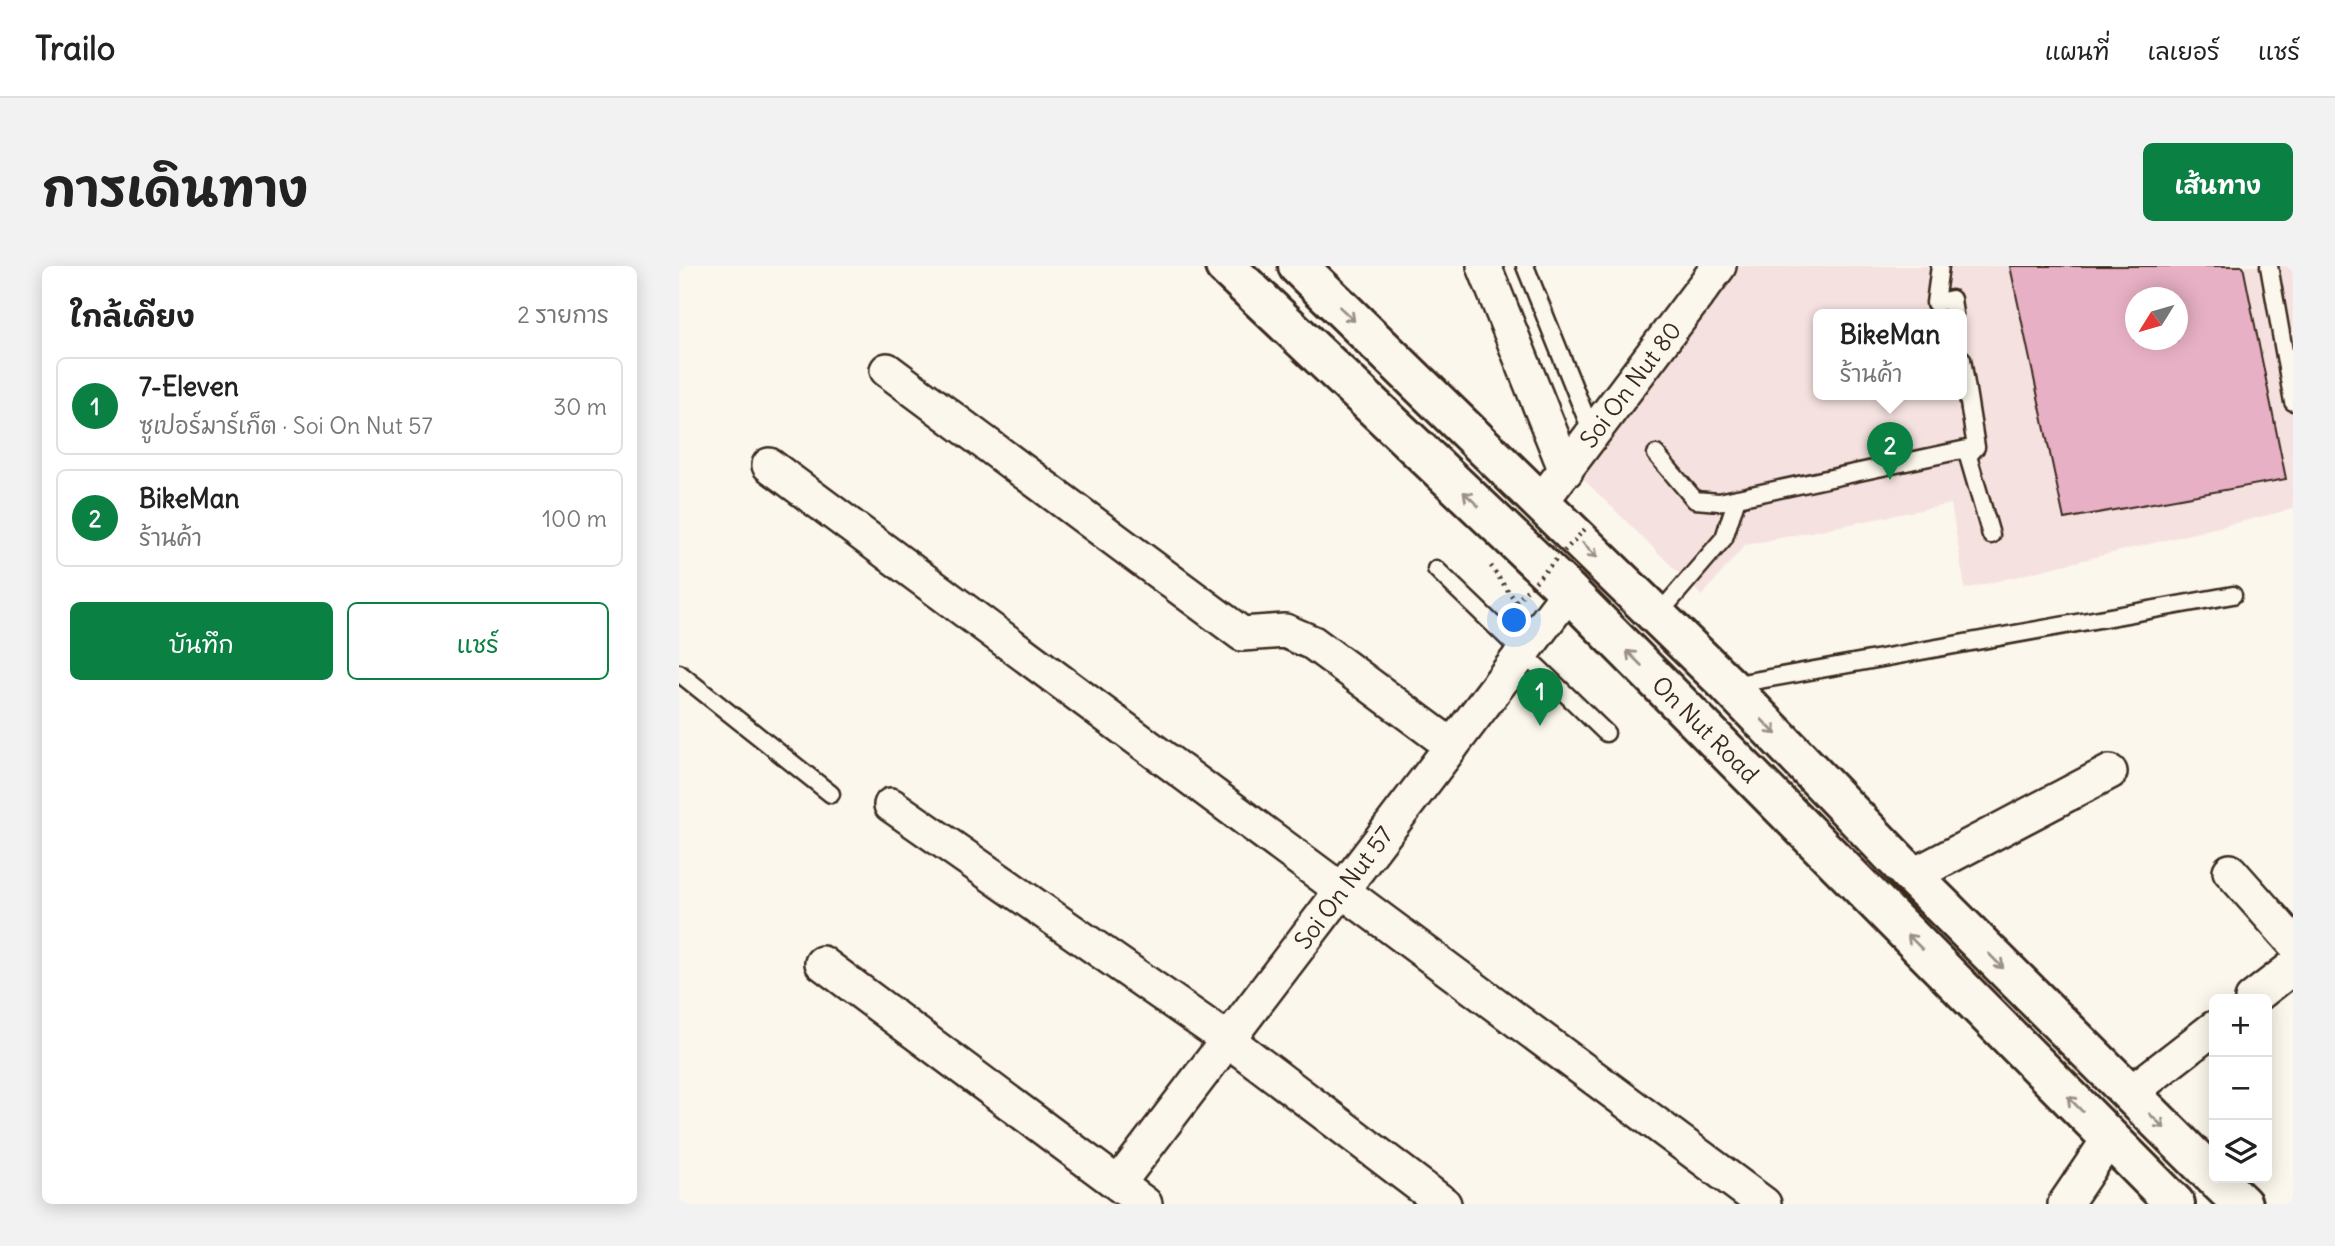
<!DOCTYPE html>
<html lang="th">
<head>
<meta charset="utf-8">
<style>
  body { margin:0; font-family:Delius,"Playpen Sans Thai",sans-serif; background:#f2f2f2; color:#222 }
  .controls { position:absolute; right:21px; bottom:21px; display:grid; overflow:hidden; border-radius:10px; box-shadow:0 4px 18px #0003 }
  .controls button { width:63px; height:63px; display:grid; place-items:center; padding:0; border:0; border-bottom:2px solid #e0e0e0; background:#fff; color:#222; font:35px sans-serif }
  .compass { position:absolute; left:1446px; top:21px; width:63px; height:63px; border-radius:50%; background:#fff; box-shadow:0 4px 18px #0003; rotate:233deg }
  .you { position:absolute; left:836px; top:355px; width:24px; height:24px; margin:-18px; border:5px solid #fff; border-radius:50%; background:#1a73e8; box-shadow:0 0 0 10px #1a73e833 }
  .badge { display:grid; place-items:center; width:46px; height:46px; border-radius:50%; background:#0b8043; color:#fff; font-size:23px; font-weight:700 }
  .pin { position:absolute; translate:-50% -58px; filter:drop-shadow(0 2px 4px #0008) }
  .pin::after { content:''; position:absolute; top:37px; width:24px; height:21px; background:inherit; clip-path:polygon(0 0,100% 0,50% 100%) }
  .popup { position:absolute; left:1134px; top:43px; width:154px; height:91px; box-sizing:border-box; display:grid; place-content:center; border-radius:10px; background:#fff; filter:drop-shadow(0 2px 5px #0005); font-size:23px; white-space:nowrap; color:#767676 }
  .popup b { font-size:26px; color:#222 }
  .popup::after { content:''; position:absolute; left:50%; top:100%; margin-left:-14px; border:14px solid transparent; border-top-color:#fff }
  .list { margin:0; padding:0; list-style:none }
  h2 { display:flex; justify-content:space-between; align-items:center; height:91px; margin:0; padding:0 28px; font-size:30px }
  h2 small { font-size:23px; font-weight:400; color:#767676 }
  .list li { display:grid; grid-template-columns:46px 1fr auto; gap:21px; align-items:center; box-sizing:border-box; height:98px; margin:0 14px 14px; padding:0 14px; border:2px solid #e0e0e0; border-radius:10px }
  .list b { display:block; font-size:26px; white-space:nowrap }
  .list p { margin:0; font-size:23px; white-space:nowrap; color:#767676 }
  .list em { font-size:23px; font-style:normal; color:#767676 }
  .actions { display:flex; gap:14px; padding:21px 28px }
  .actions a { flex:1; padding:16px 0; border:2px solid #0b8043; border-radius:10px; text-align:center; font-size:24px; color:#0b8043 }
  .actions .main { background:#0b8043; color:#fff }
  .icon { flex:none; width:38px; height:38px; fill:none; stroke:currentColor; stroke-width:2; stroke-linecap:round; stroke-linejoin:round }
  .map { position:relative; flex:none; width:1614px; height:938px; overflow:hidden; border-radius:10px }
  header { display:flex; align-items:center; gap:42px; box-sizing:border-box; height:98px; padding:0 35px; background:#fff; border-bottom:2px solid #e0e0e0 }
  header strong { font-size:33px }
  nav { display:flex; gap:38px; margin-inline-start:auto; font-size:24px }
  .intro { display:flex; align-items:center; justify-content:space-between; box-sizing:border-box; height:168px; padding:0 42px }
  h1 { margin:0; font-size:49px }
  .button { padding:18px 32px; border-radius:10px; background:#0b8043; color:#fff; font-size:24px; font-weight:700 }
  main { display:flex; gap:42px; padding:0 42px }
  aside { flex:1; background:#fff; border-radius:10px; box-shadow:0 4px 18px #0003 }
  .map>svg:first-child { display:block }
</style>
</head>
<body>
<header>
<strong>Trailo</strong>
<nav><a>แผนที่</a><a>เลเยอร์</a><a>แชร์</a></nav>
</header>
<div class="intro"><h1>การเดินทาง</h1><a class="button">เส้นทาง</a></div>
<main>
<aside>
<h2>ใกล้เคียง<small>2 รายการ</small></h2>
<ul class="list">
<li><span class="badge">1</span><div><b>7-Eleven</b><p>ซูเปอร์มาร์เก็ต · Soi On Nut 57</p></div><em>30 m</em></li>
<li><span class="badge">2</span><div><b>BikeMan</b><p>ร้านค้า</p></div><em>100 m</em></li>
</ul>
<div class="actions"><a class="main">บันทึก</a><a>แชร์</a></div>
</aside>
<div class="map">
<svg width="1614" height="938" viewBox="0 0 1614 938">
  <rect width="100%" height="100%" fill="#fbf7ec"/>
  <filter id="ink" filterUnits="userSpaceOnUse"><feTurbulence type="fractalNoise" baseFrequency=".0143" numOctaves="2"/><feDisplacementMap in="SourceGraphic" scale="14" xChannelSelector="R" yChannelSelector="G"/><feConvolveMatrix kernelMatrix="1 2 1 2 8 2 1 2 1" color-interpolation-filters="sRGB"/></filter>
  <g filter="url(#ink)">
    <path fill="#f5e2e0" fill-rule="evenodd" d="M1057,0H1614V243L1286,323L1272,238L1066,279L1023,330L897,206L1039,30ZM1456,32H1498V74H1456ZM1139,48H1283V128H1139Z"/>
    <path fill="#e8b0c5" stroke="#3b2a1e" stroke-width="2" fill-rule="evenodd" d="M1331,0H1564L1607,213L1385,253ZM1456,32H1498V74H1456Z"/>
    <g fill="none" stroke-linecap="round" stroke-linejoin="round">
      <g stroke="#3b2a1e" stroke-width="21">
        <path id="lane" d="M846,0L914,169
          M1261,0L1256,37L1273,33L1275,48
          M1590,0L1614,136
          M1283,93L1297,181L1289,190L1312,269
          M977,188L1016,234L1040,236L1297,181
          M757,303L927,467
          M978,350L1045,272L1058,232
          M0,407L152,528
          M1052,419L1554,329"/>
      </g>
      <g stroke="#3b2a1e" stroke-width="38">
        <path id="street" d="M805,0L887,205
          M208,104L563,368L606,365L634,377L773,480
          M90,199L1085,938
          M862,236L1040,0
          M212,539L549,774L765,938
          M1551,605L1614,676
          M1233,610L1431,506
          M143,697L466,938
          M1573,733L1614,701
          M1450,828L1535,762
          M439,918L890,326
          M1386,938L1430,873"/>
      </g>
      <g stroke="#3b2a1e" stroke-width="44">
        <path id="primary" d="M546,0L890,326L1496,938
          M619,0L1049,419L1233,610L1535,911
          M1536,912L1563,938"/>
      </g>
      <path stroke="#3b2a1e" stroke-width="4.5" stroke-dasharray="2 5" stroke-linecap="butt" d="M812,300L837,336"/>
      <use href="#lane" stroke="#fbf7ec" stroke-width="16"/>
      <use href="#street" stroke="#fbf7ec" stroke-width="33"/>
      <use href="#primary" stroke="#fbf7ec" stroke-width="38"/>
      <path stroke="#3b2a1e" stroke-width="4.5" stroke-dasharray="2 5" stroke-linecap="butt" d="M837,336L908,261"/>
    </g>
    <defs><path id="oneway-shaft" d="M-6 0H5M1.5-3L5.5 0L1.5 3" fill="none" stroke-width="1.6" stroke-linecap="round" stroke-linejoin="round" transform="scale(1.75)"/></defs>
    <g stroke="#9b9085">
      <use href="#oneway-shaft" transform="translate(668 48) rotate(44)"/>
      <use href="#oneway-shaft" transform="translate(792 233) rotate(-137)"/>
      <use href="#oneway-shaft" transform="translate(911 284) rotate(45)"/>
      <use href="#oneway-shaft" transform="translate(955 392) rotate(-135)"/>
      <use href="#oneway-shaft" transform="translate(1090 461) rotate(46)"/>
      <use href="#oneway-shaft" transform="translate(1236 676) rotate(-135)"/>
      <use href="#oneway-shaft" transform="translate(1317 695) rotate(45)"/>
      <use href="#oneway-shaft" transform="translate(1396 838) rotate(-135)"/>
      <use href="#oneway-shaft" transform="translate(1478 855) rotate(44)"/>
    </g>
  </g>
  <g text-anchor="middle" stroke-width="5" stroke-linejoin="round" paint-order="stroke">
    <g font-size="24" fill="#3b2a1e" stroke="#fbf7ec">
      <text transform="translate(952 119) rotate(-53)" y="8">Soi On Nut 80</text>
      <text transform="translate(1026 464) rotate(45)" y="8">On Nut Road</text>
      <text transform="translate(665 622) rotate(-53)" y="8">Soi On Nut 57</text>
    </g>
  </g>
</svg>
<div class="controls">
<button>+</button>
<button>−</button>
<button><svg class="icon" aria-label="layers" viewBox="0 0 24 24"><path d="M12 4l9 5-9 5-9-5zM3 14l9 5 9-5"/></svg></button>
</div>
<svg class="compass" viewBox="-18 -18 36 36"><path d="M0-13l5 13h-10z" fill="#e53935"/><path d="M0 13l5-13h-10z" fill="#767676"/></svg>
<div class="you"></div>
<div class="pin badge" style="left:861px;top:460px">1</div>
<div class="pin badge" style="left:1211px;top:214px">2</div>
<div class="popup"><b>BikeMan</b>ร้านค้า</div>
</div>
</main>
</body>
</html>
